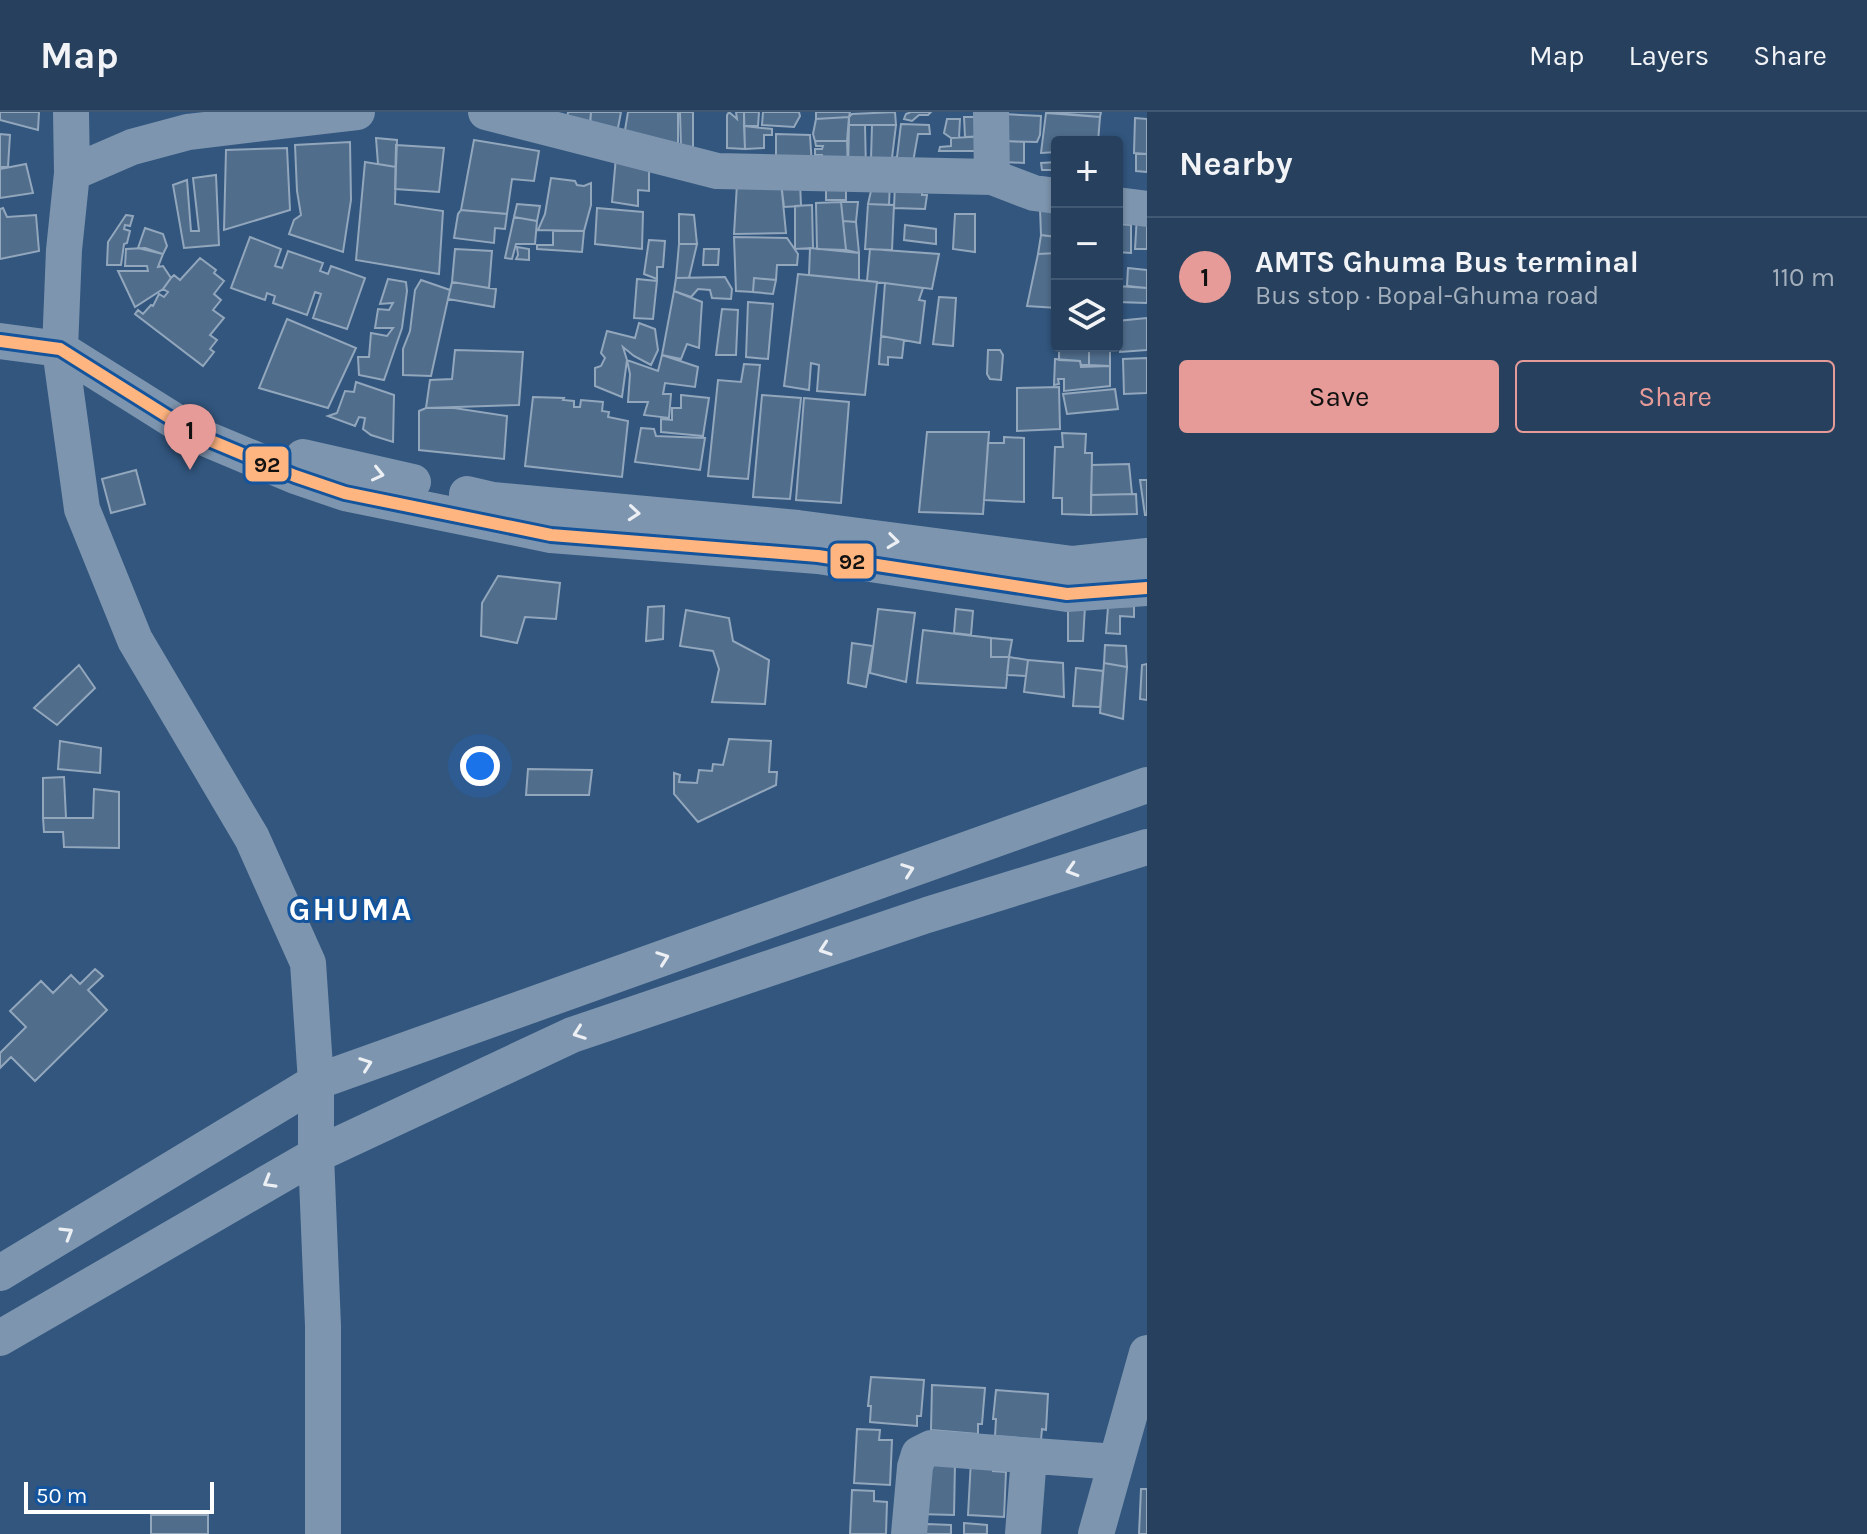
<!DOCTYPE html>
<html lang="en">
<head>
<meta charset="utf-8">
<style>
  body { margin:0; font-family:Karla,sans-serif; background:#2e4764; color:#f1f3f6 }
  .controls { position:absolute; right:24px; top:24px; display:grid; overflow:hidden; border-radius:8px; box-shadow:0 2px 6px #0004 }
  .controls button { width:72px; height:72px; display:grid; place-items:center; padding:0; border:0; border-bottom:2px solid #425973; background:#26405e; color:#f1f3f6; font:40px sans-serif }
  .scale { position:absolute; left:24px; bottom:20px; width:190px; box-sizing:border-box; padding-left:8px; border:4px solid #fff; border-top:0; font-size:22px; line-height:28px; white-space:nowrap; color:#fff; -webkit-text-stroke:6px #13549d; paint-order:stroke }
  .you { position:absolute; left:480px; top:654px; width:28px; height:28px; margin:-20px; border:6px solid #fff; border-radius:50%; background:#1a73e8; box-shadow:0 0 0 12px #1a73e833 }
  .badge { display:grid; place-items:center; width:52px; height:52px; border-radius:50%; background:#e69b98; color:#111; font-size:26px; font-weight:700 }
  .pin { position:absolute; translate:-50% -66px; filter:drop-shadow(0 2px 4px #0008) }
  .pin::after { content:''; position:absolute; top:42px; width:28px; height:24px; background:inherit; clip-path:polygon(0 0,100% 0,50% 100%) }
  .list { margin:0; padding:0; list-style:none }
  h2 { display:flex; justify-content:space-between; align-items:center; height:104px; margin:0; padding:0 32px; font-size:34px }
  h2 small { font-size:26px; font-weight:400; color:#a4afbc }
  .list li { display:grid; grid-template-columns:52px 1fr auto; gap:24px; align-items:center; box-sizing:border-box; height:120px; padding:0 32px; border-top:2px solid #425973 }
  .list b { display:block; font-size:30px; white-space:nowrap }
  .list p { margin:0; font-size:26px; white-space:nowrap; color:#a4afbc }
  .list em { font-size:26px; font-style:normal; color:#a4afbc }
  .actions { display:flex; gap:16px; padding:24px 32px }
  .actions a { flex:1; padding:18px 0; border:2px solid #e69b98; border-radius:8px; text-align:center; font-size:28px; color:#e69b98 }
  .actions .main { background:#e69b98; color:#111 }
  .icon { flex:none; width:44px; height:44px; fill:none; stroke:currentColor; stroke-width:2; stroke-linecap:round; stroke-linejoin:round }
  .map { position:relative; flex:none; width:1147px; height:1422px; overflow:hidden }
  header { display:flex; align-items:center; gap:48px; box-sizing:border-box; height:112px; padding:0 40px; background:#26405e; border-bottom:2px solid #425973 }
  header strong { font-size:38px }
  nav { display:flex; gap:44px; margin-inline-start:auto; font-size:28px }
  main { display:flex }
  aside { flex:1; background:#26405e }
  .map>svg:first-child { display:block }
</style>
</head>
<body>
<header>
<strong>Map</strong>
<nav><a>Map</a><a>Layers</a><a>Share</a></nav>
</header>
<main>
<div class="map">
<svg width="1147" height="1422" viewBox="0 0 1147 1422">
  <rect width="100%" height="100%" fill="#32567e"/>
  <path fill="#506d8c" stroke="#92a6bc" stroke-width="2" d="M0,0H39L38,18L0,8Z
    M568,0H591L590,10L567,8Z
    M591,0H621L617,21L590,17Z
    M628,0H678V36L623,30Z
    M680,0H693V35L681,34Z
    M729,0L737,7L736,0H744L745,37L727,36V3Z
    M744,0H759L758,14H744Z
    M763,0H799L800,4L794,15L762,13Z
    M816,0H850L849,5L816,7Z
    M895,0L896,13H849V5L852,2Z
    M911,0H931L928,3H919L912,9L904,7L906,2Z
    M1046,0H1101L1100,5Z
    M1046,1L1100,5L1098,30H1057V45V40L1041,41Z
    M1003,2L1041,4L1040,23L1037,30L1003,29Z
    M849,5L847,29H815L813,22L816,7Z
    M964,5H988L989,24L965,25Z
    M1135,6L1147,7V42L1134,41Z
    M947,7H960L959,26H951L944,21Z
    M901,12L929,13L930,22H918L913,50L871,47L872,13H896L892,46L897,45Z
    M849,13H865L866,58H848Z
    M744,14L772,17V23H764V36L745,37Z
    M0,22L10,23L8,55H0Z
    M776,22L810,23L812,54L776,53Z
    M989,24V39H939L940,35L951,34V26Z
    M376,26L397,28L396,55L378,52Z
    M474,28L539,39L534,69L512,67L507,102L461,98Z
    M815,29H847L848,58H822V43H815V37H822L823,34H816Z
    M1005,29L1024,30V51L1004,50Z
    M350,30L351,88L343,140L289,122L294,108L301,103L297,79L295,33Z
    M396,33L444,36L439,80L395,77Z
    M287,36L290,98L224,118L226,38Z
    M1136,42H1147V60L1136,59Z
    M616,45L649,51V79L638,78V94L612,90Z
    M365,50L396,55L395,92L443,99L439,162L356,148Z
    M1057,50V58H1042L1041,51Z
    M26,52L33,81L0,86V57Z
    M216,63L219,133L184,136L173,73L187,68L191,119H199L193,66Z
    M551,66L575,69L577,73L584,74L591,71V93L584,119L538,118L545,102Z
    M781,70L786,121L734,122L737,72Z
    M781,70H800L801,94L784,95Z
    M873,70H890L889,93L868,92Z
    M826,71L846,73V88H826Z
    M895,72L922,73V83H927L925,97L894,96Z
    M841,90L846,138L817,137L816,91Z
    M841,90H858L856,110L843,109Z
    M517,92L540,94L537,109L514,105Z
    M868,92L894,93L892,138L865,137Z
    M812,93L813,136L795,137V94Z
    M3,96L7,105L36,103L39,139L0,147V97Z
    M597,96L643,100L642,137L595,132Z
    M1040,96L1057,97V125L1041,123Z
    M461,98L507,102L505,117L495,116L494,131L454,126L458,102Z
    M679,102L694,103L697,132H679Z
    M955,102H975V140L953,137Z
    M126,103L133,104L130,114L125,113L124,117L130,119L127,131L124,132L121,153H107L108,130Z
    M1137,103L1147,104V137H1135Z
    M514,105L537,109L535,132H516L512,147L505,146Z
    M843,109L856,110L859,141L846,138Z
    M1117,112L1131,113V141L1117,140Z
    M905,113L936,117V132L904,128Z
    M145,116L163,122L167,134L163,142L138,136Z
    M553,119H584L582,140L537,137V133H553Z
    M1041,123L1057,125V141L1038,142Z
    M250,125L281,137L275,154L282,156L288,139L323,151L320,159L328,162L331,154L365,166L347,217L313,206L321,182L315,180L307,203L273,191L275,184L267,181L265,188L231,176Z
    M734,125L787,126L798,142L797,153H777L776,168L754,166L753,180L736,179Z
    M649,128L665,129L663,155H657V167L644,162Z
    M679,132H697L689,166H676Z
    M517,135L529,137V148L516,147L518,143Z
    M145,136L163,142L158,155L163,154L171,166L163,177L135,195L118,159H148L147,154H125L126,137Z
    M810,136L859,141V168L809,163Z
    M455,137L492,139L489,176L452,170Z
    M704,137H719L718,153H703Z
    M870,137L939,142L932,177L867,169Z
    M1057,141V196L1027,194L1038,142Z
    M200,146L216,158L214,161L224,169L214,182L221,188L213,198L224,206L210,223L217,228L210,237L214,240L203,254L135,202L138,198L143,202L151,193L153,194L159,182L164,185L168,180L163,177L171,166L174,163L180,168Z
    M1128,156L1147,158V176L1127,174Z
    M798,162L877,170L865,283L817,279L819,253L811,251L809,278L784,274Z
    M725,165L732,177L731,187L712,186L710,178L698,177L691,185L674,179L676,166Z
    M754,166L776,168L773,182L753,180Z
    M388,167L406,170L407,179L402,216L384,268L359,263L358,245H369L371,221L387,224L393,216H375L378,197L389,198L393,191L380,192Z
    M637,167L657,169L653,207L634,206Z
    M421,168L450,178L431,264L403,263V237L410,219L415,178Z
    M452,170L496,177L494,195L448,187Z
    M885,171L923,176L919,188L925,189L920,231L881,224Z
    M1117,174L1147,176V191L1117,190Z
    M674,179L702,190L699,236L687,232L681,247L662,243Z
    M939,185L956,186L953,234L933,232Z
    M748,190L773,192L768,247L746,245Z
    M722,197L738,198L736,243H716Z
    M1147,206V238L1120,240L1117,209Z
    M287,207L356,236L328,296L259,276Z
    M639,211L655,217L658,238L651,253L634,244L623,235L627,248L622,285L595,274V256L601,254L605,246L601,241L607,219L635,226Z
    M881,224L904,228L902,246L888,245V253L879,252Z
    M455,238L523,240L519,293L426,296L430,268L452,267Z
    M988,238H1000L1003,243L1001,268L990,267L987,262Z
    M1059,238H1089V253H1081L1080,249L1059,248Z
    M1089,238H1110V254L1089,253Z
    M662,243L698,255L695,275L665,271L663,282H671L669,306L644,303L648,290H628L630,262L627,248L658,259Z
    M1147,246V281L1124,282L1123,247Z
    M1055,247L1080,249L1081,255L1110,254V274L1064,279V267H1058L1059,272L1054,273Z
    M744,252L760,253L748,367L708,364L718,268L741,270Z
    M356,270L394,283L393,330L371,323L363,317L365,306L359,305L355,314L328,304L337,301L345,279L354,280Z
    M1059,275L1060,317L1017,319V276Z
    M1115,277L1118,297L1067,302L1063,282Z
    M681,283L709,286L703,324L661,320V307L672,308V296H681Z
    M762,283L801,286L790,387L753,385Z
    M533,285L564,286L563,288L574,289V295H580L581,288L603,290L602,299L609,300L608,305L628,309L622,365L525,354Z
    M804,286L849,290L841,391L796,388Z
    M426,296H454L507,304L504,347L419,338V299Z
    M641,316L654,317L656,324L705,326L700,358L635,350Z
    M927,320H989L983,402L919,400Z
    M1062,321L1086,322L1085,341H1092L1091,403L1062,402V386H1053L1055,335H1063Z
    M1004,325L1024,326V390L984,388L988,331H1004Z
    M1129,352L1132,382L1091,383L1092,353Z
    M136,358L145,392L111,401L102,367Z
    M1140,368H1147V403H1145Z
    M1136,382L1137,402L1091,403V383Z
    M498,464L560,471L556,507L525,505L517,531L481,524L482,491Z
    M664,494L663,527L646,529L648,495Z
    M1068,494H1085L1083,529H1068Z
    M1134,494V505L1120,504V522L1106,521L1108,495Z
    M878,497L915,501L906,570L870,561Z
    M956,497L973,499L971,523L954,521Z
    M686,498L729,506L733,529L769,548L765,592L712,590L719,557L713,539L680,534Z
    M923,518L991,526V545H1009L1006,576L917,571Z
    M991,526L1012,528L1009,545H991Z
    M852,531L873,534L866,575L848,571Z
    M1105,533L1126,534L1127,555L1104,551Z
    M1009,545L1028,548L1026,564L1007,563Z
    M1028,548L1063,551L1064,585L1024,580Z
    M1104,551L1127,555L1123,607L1100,601Z
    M1147,552V588L1140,587L1142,553Z
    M79,553L95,576L57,613L34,596Z
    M1076,556L1103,559L1100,595L1073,594Z
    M729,627L771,629L769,660H777L776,673L698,710L674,682V661L680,663L679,670L697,671L699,658L712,659L713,652L723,653Z
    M60,629L101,636L100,661L58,657Z
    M528,657L592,658L589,683H526Z
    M64,665L66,706H43V666Z
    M94,677L119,680V736L64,735L63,720H44L43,706H93Z
    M95,857L103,864L88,878L107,898L35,969L11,945L0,956V941L26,915L10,899L41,869L53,881L71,863L80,872Z
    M871,1265L924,1268L921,1304H917V1314L870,1310L871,1294H868Z
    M932,1273L985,1276L982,1312H978V1322L931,1318Z
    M996,1278L1048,1282L1046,1318L1042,1317L1041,1328L995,1324L996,1307H993Z
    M857,1317L880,1318L879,1328H892L890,1373L854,1371Z
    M971,1348L993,1349V1359L1006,1360L1004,1405L968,1403Z
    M932,1350L955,1351L954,1403L919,1402Z
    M1141,1377H1147V1422H1139Z
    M852,1378L874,1379V1389L887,1390L886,1422H850Z
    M151,1403H208V1422H151Z
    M964,1411L987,1413V1422H964Z
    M927,1412L951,1413V1422H915Z"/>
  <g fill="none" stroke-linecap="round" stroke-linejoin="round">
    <path stroke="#7d95af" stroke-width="36" d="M71,0L72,61
      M486,0L717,59L992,65L1034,81L1057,84
      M991,0L992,65
      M1117,93L1147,97
      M0,229L60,237L197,323L295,364L345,381L551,423L818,444L1067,482L1147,476
      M303,345L413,370
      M467,382L493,388L798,416L1073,452L1147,444
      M0,1161L316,970L1147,673
      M0,1226L316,1043L572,923L927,803L1147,735
      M323,1422V1214L316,1043V970L308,851L252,726L135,528L82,397L60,237L64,138L72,61L132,35L188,20L357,0
      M909,1422L915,1355L919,1342L931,1336L1116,1350
      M1023,1422L1029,1344
      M1096,1422L1147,1241"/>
    <g stroke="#13549d" stroke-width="18">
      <path id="bus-1" d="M0,229L60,237L197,323L295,364L345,381L551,423L818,444L1067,482L1147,476"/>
    </g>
    <use href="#bus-1" stroke="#ffb580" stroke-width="12"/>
  </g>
  <defs><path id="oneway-chevron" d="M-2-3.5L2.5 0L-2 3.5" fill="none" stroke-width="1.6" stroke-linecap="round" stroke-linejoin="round" transform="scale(2)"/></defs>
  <g stroke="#eceff3">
    <use href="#oneway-chevron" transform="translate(378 362) rotate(13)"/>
    <use href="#oneway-chevron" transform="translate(634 401) rotate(5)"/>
    <use href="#oneway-chevron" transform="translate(893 429) rotate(7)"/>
    <use href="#oneway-chevron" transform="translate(908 758) rotate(-20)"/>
    <use href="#oneway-chevron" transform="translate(1072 758) rotate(163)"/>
    <use href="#oneway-chevron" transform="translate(825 837) rotate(161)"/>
    <use href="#oneway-chevron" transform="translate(663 846) rotate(-20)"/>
    <use href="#oneway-chevron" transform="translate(579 921) rotate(160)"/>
    <use href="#oneway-chevron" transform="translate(366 952) rotate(-20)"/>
    <use href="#oneway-chevron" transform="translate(269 1070) rotate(150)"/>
    <use href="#oneway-chevron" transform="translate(67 1121) rotate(-31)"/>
  </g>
  <g text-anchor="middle" stroke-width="6" stroke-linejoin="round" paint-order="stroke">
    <g font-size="32" font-weight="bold" letter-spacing="2" fill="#fff" stroke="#13549d">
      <text x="351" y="808">GHUMA</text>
    </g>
  </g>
  <g stroke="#13549d" stroke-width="3">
    <rect x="244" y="333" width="46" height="38" rx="8" fill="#ffb580"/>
    <rect x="829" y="430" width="46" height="38" rx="8" fill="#ffb580"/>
  </g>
  <g font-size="22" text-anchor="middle" font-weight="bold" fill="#111">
    <text x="267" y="360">92</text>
    <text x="852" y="457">92</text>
  </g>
</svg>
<div class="controls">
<button>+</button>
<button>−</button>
<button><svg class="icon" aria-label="layers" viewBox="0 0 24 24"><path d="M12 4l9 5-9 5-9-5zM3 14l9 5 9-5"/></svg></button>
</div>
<div class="scale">50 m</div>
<div class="you"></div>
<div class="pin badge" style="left:190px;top:358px">1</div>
</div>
<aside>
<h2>Nearby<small></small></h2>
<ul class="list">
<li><span class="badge">1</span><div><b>AMTS Ghuma Bus terminal</b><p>Bus stop · Bopal-Ghuma road</p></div><em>110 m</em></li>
</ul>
<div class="actions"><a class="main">Save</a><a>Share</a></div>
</aside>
</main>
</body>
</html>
